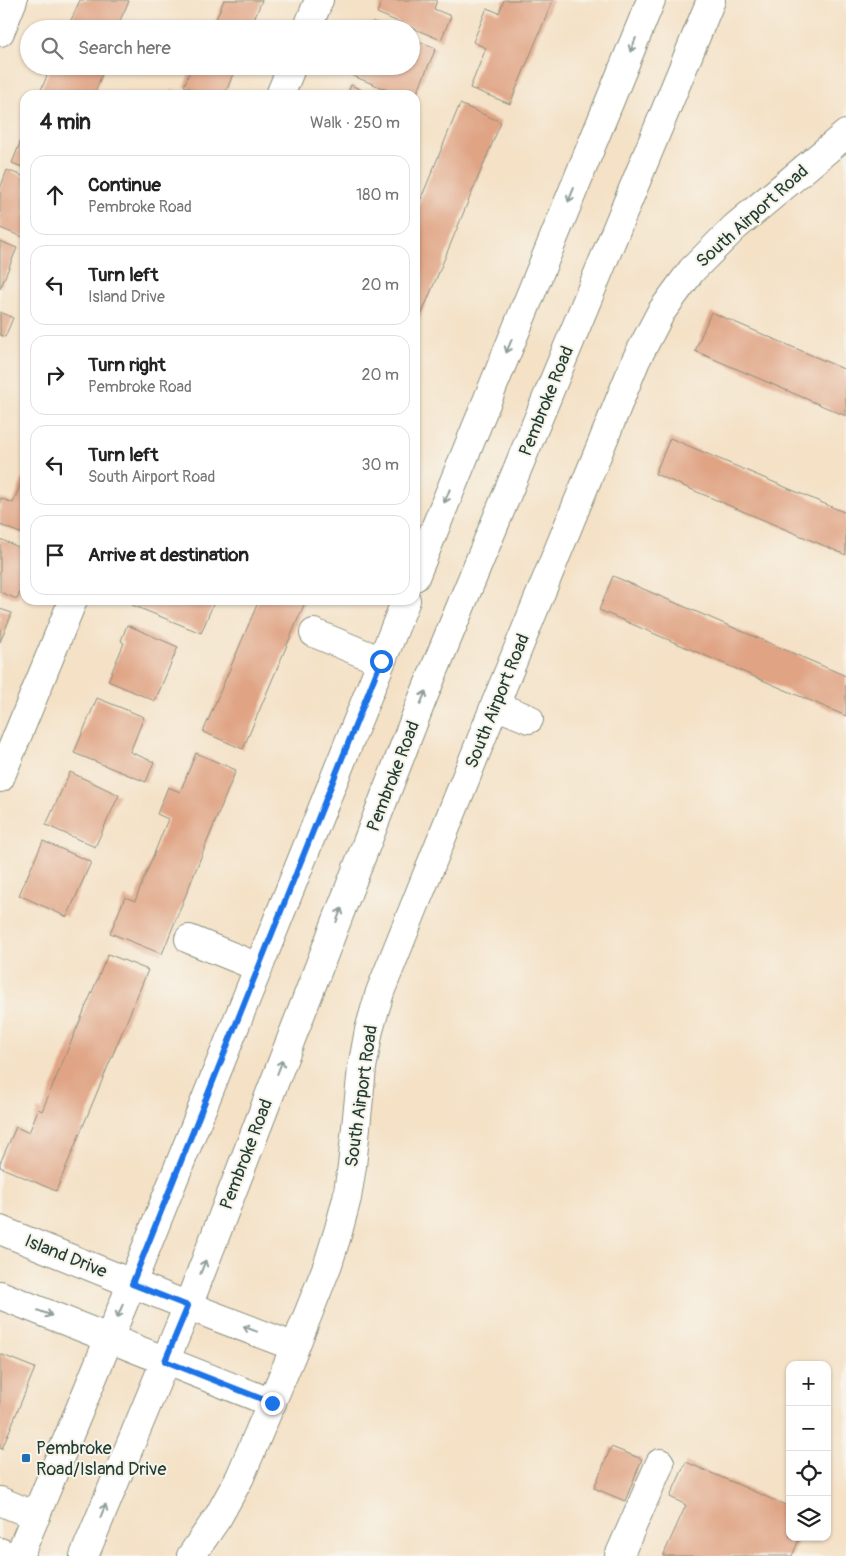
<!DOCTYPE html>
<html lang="en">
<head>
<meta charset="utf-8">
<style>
  body { margin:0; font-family:Pangolin,sans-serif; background:#f2f2f2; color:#222 }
  .controls { position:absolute; right:15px; bottom:15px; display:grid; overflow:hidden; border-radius:10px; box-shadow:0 1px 4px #0004 }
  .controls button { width:45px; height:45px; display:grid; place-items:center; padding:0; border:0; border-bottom:1px solid #e0e0e0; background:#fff; color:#222; font:25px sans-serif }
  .stop { position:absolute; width:15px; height:15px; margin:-11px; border:4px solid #1a73e8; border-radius:50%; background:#fff }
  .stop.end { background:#1a73e8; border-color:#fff; box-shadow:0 1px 5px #0008 }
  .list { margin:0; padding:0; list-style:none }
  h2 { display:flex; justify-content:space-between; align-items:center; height:65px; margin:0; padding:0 20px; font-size:21px }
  h2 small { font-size:16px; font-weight:400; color:#767676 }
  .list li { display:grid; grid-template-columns:32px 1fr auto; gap:15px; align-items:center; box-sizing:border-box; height:80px; margin:0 10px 10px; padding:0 10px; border:1px solid #e0e0e0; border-radius:15px }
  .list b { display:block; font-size:19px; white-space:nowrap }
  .list p { margin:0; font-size:16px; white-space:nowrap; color:#767676 }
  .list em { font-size:16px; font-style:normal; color:#767676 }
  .icon { flex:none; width:28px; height:28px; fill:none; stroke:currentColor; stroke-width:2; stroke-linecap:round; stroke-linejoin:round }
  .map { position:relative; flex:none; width:846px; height:1556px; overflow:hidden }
  .search { position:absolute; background:#fff; box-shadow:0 1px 4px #0004; left:20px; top:20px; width:400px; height:55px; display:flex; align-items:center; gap:12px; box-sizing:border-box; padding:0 18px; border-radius:28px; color:#767676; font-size:19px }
  .panel { position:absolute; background:#fff; box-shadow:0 1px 4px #0004; left:20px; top:90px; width:400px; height:515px; border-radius:15px }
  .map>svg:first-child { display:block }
</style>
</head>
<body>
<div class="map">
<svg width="846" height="1556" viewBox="0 0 846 1556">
  <rect width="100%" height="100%" fill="#f7f3e8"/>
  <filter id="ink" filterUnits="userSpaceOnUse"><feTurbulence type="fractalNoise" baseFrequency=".02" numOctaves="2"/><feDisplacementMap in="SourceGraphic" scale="10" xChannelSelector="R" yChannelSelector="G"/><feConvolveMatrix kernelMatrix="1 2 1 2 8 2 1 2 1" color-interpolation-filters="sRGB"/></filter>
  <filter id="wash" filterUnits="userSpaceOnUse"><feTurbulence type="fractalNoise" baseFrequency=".0096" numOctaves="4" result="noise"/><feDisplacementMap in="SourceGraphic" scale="20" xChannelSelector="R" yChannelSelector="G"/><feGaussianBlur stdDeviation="1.12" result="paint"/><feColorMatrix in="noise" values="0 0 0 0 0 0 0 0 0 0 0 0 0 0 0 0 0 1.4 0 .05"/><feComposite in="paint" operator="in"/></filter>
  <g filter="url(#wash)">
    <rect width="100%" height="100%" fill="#f4e1c6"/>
    <g id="blocks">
      <path fill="#e0a485" d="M80,0H127L129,1L116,29H67Z
        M224,0H262L250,29H225L214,24Z
        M382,0H437L434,9L451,16L441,40L377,13Z
        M504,0H553L510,104L470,88L486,48L473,42L487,8L499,13Z
        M373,22L390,29H370Z
        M411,38L436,48L416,95H399L351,75L354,66H411Z
        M51,66H105L94,95H39Z
        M192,66H236L225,95H207L184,86Z
        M351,85L372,95H347Z
        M172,90L185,95H170Z
        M460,104L501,122L415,330V213Z
        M25,130V168L12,163Z
        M7,170L25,177V238L0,228V189Z
        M0,241L17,248L0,289Z
        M0,312L13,318L5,337L0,335Z
        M711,312L846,370V416L695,351Z
        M670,438L846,513V555L655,474Z
        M25,473V535L0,525V498L13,503Z
        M0,539L25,550V580L17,599L0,592Z
        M613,576L846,676V716L599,610Z
        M134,600H215L201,633L132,605Z
        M259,600H306L243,749L203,732Z
        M0,609L12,613L0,642Z
        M127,625L178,647L155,701L108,681L124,643L121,641Z
        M97,698L144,717L130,752L154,762L146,782L74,753Z
        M196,753L236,770L162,954L110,933L125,897L135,901L168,819L157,814L168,787L180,792Z
        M70,772L119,795L95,847L46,825Z
        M43,841L91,862L67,917L19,895Z
        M108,954L148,970L56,1191L0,1167V1163L16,1127L29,1133L38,1109L42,1111Z
        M0,1354L35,1368L2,1449L0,1448Z
        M611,1447L642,1459L625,1501L594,1488Z
        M686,1462L790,1507V1537H800L792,1556H663L686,1505L670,1497Z"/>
    </g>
  </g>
  <g filter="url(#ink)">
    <use href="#blocks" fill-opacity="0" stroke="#8a8f7d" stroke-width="1"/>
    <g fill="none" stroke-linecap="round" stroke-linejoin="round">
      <g stroke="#8a8f7d" stroke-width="30">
        <path id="minor" d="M307,29L319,0
          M0,32L13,0
          M280,95L292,66
          M314,633L381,661
          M495,705L529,719
          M0,778L73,600
          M189,939L258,967
          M0,1230L188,1306L295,1347
          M0,1295L272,1403
          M0,1501L36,1516
          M0,1552L9,1556
          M191,1556L218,1517L240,1477L295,1347L328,1264L338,1232L347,1198L352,1166L362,1068L369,1030L380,992L495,705L636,360L661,312L692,270L735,227L846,134
          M619,1556L660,1463"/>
      </g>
      <g stroke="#8a8f7d" stroke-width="30">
        <path id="major" d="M415,577L651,0
          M19,1556L132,1283L406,600
          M84,1556L188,1306L422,700L711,0"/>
      </g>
      <use href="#minor" stroke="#fff" stroke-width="28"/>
      <use href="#major" stroke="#fff" stroke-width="28"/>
    </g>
    <defs><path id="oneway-shaft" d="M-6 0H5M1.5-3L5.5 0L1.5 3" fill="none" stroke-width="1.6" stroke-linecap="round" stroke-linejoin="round" transform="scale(1.25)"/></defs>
    <g stroke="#8f9e9a">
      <use href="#oneway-shaft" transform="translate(633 45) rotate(112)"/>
      <use href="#oneway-shaft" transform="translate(571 195) rotate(112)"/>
      <use href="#oneway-shaft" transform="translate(509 346) rotate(112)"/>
      <use href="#oneway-shaft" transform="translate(447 496) rotate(112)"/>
      <use href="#oneway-shaft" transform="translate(423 698) rotate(-68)"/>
      <use href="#oneway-shaft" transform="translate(339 915) rotate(-69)"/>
      <use href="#oneway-shaft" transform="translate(280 1067) rotate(-69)"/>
      <use href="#oneway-shaft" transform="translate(203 1267) rotate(-69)"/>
      <use href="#oneway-shaft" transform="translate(120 1311) rotate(113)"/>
      <use href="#oneway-shaft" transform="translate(45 1313) rotate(21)"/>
      <use href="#oneway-shaft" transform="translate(250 1329) rotate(-159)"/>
      <use href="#oneway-shaft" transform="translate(103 1511) rotate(-68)"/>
    </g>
  </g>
  <g fill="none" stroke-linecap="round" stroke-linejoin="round" filter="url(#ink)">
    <path stroke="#1a73e8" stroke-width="6" d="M272,1403L165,1361L188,1306L132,1284L381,661"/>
  </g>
  <rect fill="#1f6fb2" stroke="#f7f3e8" stroke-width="2" x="21" y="1453" width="10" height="10" rx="2.5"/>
  <g text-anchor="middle" stroke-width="4" stroke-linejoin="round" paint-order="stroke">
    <g font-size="18" fill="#1f3d34" stroke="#f7f3e8">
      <text transform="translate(752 216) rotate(-42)" y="6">South Airport Road</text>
      <text transform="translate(546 401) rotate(-68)" y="6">Pembroke Road</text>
      <text transform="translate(497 701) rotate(-68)" y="6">South Airport Road</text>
      <text transform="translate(393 776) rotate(-69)" y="6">Pembroke Road</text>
      <text transform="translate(361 1096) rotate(-82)" y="6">South Airport Road</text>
      <text transform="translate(246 1154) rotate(-69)" y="6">Pembroke Road</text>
      <text transform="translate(66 1256) rotate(22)" y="6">Island Drive</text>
    </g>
    <g font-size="18" fill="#1f3d34" stroke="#f7f3e8" text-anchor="start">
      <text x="36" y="1454">Pembroke<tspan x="36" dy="21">Road/Island Drive</tspan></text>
    </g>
  </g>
</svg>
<div class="controls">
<button>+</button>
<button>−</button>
<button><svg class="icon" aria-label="locate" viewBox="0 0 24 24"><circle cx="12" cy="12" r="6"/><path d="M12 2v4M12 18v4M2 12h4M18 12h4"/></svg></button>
<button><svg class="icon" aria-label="layers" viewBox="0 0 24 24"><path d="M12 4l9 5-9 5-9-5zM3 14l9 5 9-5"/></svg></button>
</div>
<div class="stop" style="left:381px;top:661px"></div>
<div class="stop end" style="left:272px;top:1403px"></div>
<div class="search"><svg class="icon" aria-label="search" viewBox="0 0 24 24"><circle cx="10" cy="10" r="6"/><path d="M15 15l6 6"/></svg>Search here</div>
<section class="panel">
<h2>4 min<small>Walk · 250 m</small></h2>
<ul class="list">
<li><svg class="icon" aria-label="ahead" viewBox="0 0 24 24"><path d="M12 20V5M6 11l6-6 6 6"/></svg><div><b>Continue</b><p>Pembroke Road</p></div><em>180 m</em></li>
<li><svg class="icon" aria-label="left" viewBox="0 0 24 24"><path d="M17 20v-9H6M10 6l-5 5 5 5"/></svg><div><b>Turn left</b><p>Island Drive</p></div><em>20 m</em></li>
<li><svg class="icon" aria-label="right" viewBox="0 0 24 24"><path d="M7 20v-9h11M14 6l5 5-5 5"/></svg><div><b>Turn right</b><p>Pembroke Road</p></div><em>20 m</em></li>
<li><svg class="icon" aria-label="left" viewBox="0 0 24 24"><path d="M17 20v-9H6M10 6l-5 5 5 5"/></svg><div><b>Turn left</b><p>South Airport Road</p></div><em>30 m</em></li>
<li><svg class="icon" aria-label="arrive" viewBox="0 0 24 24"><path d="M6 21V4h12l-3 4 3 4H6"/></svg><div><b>Arrive at destination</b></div></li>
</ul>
</section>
</div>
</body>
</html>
